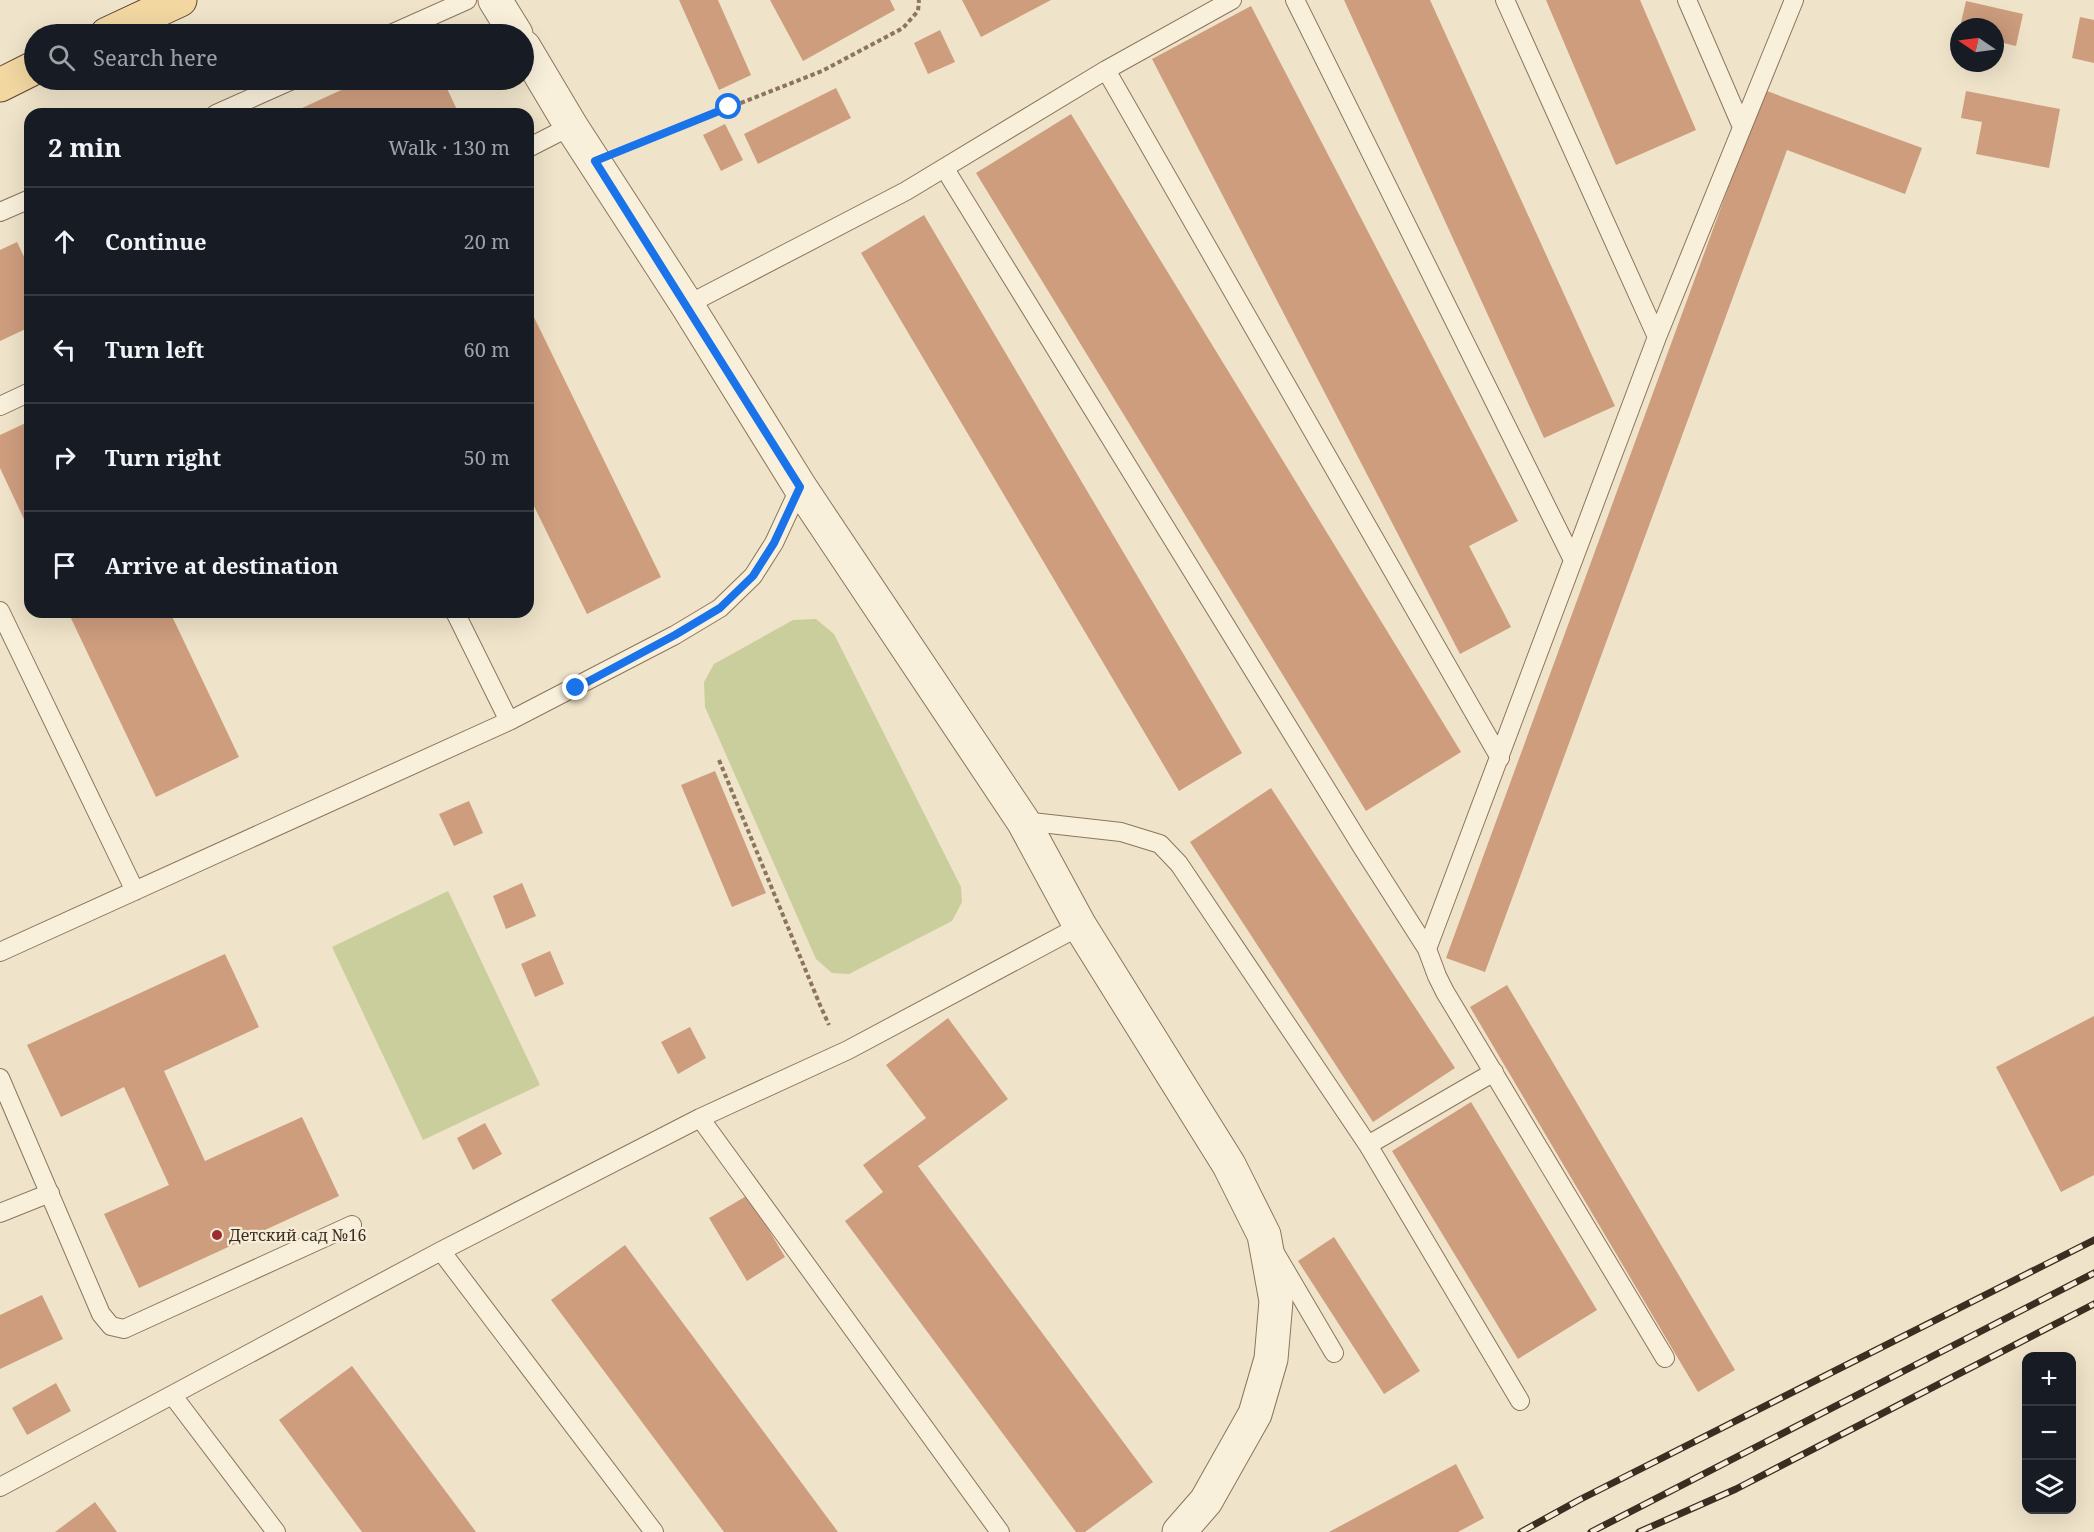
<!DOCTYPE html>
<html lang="en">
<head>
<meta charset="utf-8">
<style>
  body { margin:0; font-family:"Noto Serif",serif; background:#242831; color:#f1f3f6 }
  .controls { position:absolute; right:18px; bottom:18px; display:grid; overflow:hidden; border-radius:12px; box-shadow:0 6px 24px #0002 }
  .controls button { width:54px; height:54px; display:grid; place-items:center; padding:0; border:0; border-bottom:2px solid #363941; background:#171b24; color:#f1f3f6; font:30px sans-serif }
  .compass { position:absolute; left:1950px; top:18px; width:54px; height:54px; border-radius:50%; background:#171b24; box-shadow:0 6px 24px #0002; rotate:283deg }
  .stop { position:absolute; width:18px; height:18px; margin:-14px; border:4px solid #1a73e8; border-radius:50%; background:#fff }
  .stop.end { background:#1a73e8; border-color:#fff; box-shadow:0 2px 6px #0008 }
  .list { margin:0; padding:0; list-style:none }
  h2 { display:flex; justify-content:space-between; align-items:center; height:78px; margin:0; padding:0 24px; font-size:26px }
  h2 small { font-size:20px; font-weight:400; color:#9ea1a6 }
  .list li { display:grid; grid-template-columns:39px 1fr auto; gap:18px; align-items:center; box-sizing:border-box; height:108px; padding:0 24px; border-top:2px solid #363941 }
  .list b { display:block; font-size:22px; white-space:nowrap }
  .list em { font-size:20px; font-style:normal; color:#9ea1a6 }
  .icon { flex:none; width:33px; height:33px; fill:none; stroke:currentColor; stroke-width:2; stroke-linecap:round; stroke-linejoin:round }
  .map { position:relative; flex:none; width:2094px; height:1532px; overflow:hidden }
  .search { position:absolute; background:#171b24; box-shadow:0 6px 24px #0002; left:24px; top:24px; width:510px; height:66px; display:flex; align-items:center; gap:15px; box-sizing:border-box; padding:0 21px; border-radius:33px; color:#9ea1a6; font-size:22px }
  .panel { position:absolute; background:#171b24; box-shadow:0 6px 24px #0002; left:24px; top:108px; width:510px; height:510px; border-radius:18px }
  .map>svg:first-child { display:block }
</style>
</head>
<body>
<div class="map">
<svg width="2094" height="1532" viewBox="0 0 2094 1532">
  <rect width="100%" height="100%" fill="#efe3c9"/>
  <path fill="#c9ce9c" d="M816,619L834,634L961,887L962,902L952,921L849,974L832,973L816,959L705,707L704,682L714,664L793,620Z
    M448,891L540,1085L423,1140L332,947Z"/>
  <path fill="#ce9d7e" d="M679,0H718L751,75L719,90Z
    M770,0H890L895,10L803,61Z
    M962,0H1051L981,37Z
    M1344,0H1430L1615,406L1544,438Z
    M1546,0H1640L1696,130L1616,165Z
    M1966,1L2023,14L2016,46L1995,41V27H1960Z
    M1251,6L1518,521L1469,546L1511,627L1460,654L1152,59Z
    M2080,17L2094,20V63L2072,58Z
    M940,30L955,62L928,74L914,43Z
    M363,80H443L459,114H289Z
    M836,88L851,118L758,164L744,134Z
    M1764,90L1922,148L1905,194L1787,150L1485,972L1446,958Z
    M1966,91L2060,109L2049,168L1976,154L1982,122L1961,118Z
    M1071,114L1461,752L1366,811L976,173Z
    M725,124L743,160L721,171L703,135Z
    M924,215L1242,753L1179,791L861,253Z
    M17,242L30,269V327L0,341V250Z
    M528,305L661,577L587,614L528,494Z
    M30,421V532L0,468V435Z
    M68,612H170L239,757L156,797Z
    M715,771L766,893L732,907L681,785Z
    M1271,788L1455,1068L1373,1122L1190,842Z
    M469,801L483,833L454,846L439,814Z
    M522,883L536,916L506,929L493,896Z
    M550,951L564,984L535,997L521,964Z
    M225,954L259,1027L164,1071L205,1161L302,1117L339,1196L139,1288L104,1214L169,1185L124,1087L61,1117L27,1045Z
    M1507,985L1735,1370L1698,1392L1470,1007Z
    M2094,1016V1175L2061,1192L1996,1067Z
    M948,1018L1008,1099L918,1166L1153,1482L1085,1532H1076L845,1221L883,1192L863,1165L926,1118L886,1065Z
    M690,1027L706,1058L678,1074L661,1042Z
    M1471,1102L1597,1310L1518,1359L1392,1151Z
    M485,1123L502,1154L473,1170L457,1138Z
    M748,1195L785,1257L747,1281L709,1218Z
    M1334,1237L1420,1371L1384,1394L1298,1261Z
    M625,1245L838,1532H724L551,1300Z
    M42,1295L63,1339L0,1369V1315Z
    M352,1366L476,1532H362L279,1420Z
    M56,1383L71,1411L27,1435L12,1408Z
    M1456,1464L1484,1518L1458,1532H1329Z
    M95,1502L117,1532H55Z"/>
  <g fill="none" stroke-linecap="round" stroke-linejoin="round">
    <g stroke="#8c755d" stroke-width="20">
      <path id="service" d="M1295,0L1573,560
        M1505,0L1657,337
        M1687,0L1742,127
        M391,34L467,0
        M1106,70L1500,758
        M216,114L292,80
        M528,148L571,126
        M945,169L1362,847L1427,949
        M0,212L30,199
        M687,305L906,191L1106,70L1232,0
        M0,406L30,392
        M0,611L135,891
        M455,612L509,721
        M1023,821L1121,832L1160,844L1179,864L1368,1145L1520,1401
        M0,952L509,721L675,635L720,608L753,576L774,543L800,487
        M0,1078L101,1314L111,1326L124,1329L352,1225
        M700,1118L1000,1532
        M1368,1145L1494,1072
        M0,1213L50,1193
        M441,1251L654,1532
        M1274,1251L1334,1353
        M1665,1358L1445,992L1437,976L1427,949L1657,337L1794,0
        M173,1396L276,1532
        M0,1487L441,1251L700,1118L848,1050L1080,926"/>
    </g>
    <g stroke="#8c755d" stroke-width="35">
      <path id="minor" d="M495,0L516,34
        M524,47L571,126L687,305L800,487L1023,821L1080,926L1229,1165L1264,1235L1276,1301L1271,1359L1255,1414L1206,1501L1179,1532"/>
    </g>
    <g stroke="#5a4331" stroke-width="35">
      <path id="primary" d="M107,34L180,0
        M0,85L34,68"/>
    </g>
    <path stroke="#8c755d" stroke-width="4" stroke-dasharray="4.5 3" stroke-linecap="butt" d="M629,147L822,71L903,28L918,11L919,0
      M719,760L820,1005L829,1025"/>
    <use href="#service" stroke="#f9f0dc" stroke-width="18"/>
    <use href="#minor" stroke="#f9f0dc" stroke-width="33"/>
    <use href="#primary" stroke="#f2d7a1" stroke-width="33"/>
    <g stroke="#3c2d20" stroke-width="7">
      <path id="rail" d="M1521,1532L1579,1500L2094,1240
        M1591,1532L2094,1273
        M1639,1532L1736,1489L2094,1304"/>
    </g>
    <use href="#rail" stroke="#f6edd9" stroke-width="4.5" stroke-dasharray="14" stroke-linecap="butt"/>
  </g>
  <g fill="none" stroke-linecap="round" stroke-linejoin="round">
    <path stroke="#1a73e8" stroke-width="8" d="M576,688L675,635L720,608L753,576L774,543L800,487L595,161L729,107"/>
  </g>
  <circle fill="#9c2c2f" stroke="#f6edd9" stroke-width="2" cx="217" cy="1235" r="6"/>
  <g text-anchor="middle" stroke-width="4.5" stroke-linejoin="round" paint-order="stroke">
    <g font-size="16" fill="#3c2d20" stroke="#f6edd9" text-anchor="start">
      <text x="229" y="1241">Детский сад №16</text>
    </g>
  </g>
</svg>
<div class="controls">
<button>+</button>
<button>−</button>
<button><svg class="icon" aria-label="layers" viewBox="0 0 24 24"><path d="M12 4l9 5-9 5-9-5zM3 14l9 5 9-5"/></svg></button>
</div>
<svg class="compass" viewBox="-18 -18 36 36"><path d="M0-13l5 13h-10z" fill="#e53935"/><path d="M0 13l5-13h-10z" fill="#9ea1a6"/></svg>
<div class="stop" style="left:729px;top:107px"></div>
<div class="stop end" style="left:576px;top:688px"></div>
<div class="search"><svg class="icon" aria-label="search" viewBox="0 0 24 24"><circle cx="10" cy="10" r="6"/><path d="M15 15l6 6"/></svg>Search here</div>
<section class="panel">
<h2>2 min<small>Walk · 130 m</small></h2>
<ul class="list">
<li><svg class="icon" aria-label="ahead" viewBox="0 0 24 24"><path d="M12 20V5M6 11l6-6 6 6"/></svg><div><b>Continue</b></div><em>20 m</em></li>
<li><svg class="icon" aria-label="left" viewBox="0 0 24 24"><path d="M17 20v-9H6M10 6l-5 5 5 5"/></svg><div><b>Turn left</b></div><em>60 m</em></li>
<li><svg class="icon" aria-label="right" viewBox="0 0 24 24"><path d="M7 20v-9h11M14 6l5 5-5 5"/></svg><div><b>Turn right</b></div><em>50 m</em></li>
<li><svg class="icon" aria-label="arrive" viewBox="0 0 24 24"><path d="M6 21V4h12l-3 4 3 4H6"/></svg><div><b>Arrive at destination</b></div></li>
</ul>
</section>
</div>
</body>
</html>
